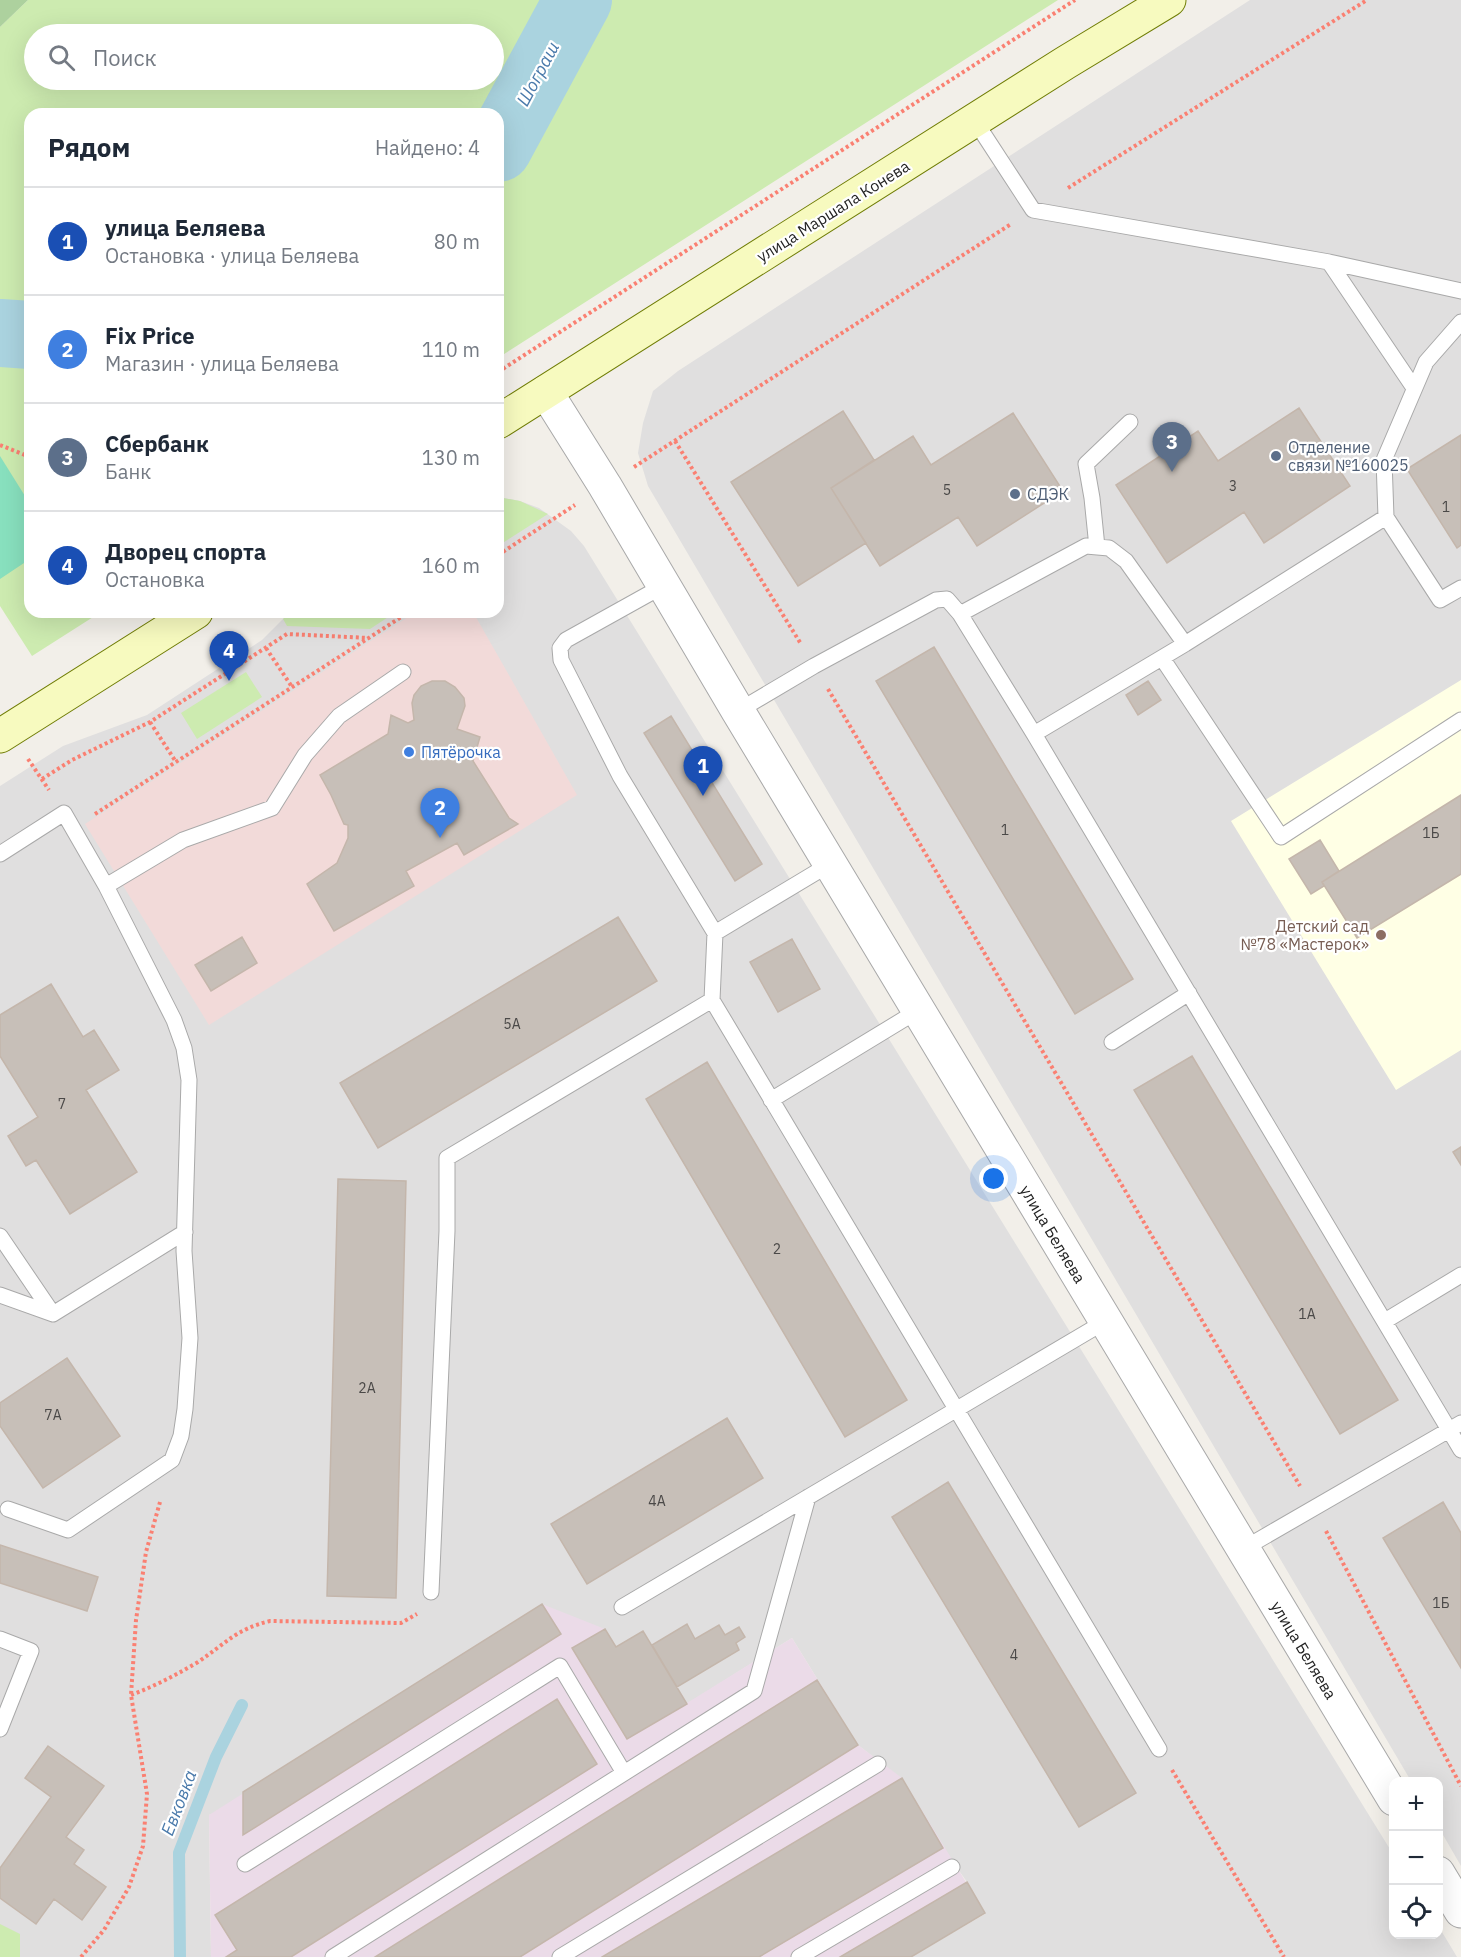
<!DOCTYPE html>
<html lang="ru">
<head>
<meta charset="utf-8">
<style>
  body { margin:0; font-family:"IBM Plex Sans",sans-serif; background:#f6f6f7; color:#1f2937 }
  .controls { position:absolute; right:18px; bottom:18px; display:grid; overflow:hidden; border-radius:12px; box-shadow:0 6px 24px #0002 }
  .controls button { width:54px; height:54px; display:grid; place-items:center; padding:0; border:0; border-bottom:2px solid #e0e1e3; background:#fff; color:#1f2937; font:30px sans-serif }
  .you { position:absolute; left:994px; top:1179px; width:21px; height:21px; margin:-15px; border:4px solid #fff; border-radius:50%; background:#1a73e8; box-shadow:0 0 0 9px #1a73e833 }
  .badge { display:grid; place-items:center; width:39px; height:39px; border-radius:50%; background:#d40000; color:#fff; font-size:20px; font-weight:700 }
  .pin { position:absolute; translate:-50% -50px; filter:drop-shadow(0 2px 3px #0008) }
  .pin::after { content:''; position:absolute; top:32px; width:21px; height:18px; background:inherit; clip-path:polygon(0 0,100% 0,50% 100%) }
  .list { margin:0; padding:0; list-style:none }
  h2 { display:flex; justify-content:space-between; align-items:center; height:78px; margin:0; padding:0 24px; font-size:26px }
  h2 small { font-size:20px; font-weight:400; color:#747a83 }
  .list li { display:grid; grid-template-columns:39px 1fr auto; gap:18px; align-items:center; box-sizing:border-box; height:108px; padding:0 24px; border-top:2px solid #e0e1e3 }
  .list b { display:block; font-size:22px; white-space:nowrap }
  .list p { margin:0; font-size:20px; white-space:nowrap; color:#747a83 }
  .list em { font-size:20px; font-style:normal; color:#747a83 }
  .icon { flex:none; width:33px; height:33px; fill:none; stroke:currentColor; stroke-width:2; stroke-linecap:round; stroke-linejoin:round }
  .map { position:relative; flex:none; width:1461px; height:1957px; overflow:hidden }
  .search { position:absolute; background:#fff; box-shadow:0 6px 24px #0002; left:24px; top:24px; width:480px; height:66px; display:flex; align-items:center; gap:15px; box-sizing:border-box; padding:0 21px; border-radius:33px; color:#747a83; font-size:22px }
  .panel { position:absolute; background:#fff; box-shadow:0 6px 24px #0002; left:24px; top:108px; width:480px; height:510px; border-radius:18px }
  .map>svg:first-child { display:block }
</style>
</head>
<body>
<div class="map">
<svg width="1461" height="1957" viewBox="0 0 1461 1957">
  <rect width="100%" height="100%" fill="#f2efe9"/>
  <path fill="#e0dfdf" d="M1250,0H1461V1866L1439,1828L1438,1782L1411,1781L648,486L638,453L643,423L653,391L678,371Z
    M498,497L520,501L539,508L571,531L584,546L1393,1854L1394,1934H1438L1439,1927L1457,1957H911L985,1914L967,1882L943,1848L902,1779L858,1745L792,1638L687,1704L616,1647L209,1815L211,1957H0V786L63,746L147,715L262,640L290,612H498Z"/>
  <path fill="#f2dad9" d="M416,612H473L577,795L209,1025L85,824Z"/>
  <path fill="#ebdbe8" d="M542,1604L605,1629L616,1647L643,1631L687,1703L792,1638L858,1745L902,1778L985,1913L911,1957H211L209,1815Z"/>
  <path fill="#ffffe5" d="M1461,680V1050L1396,1090L1231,821Z"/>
  <path fill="#cdebb0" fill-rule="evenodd" d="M28,0H1058L498,358V114H30V612H101L32,656L0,606V27ZM34,34H494V80H34Z
    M498,497L520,501L548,514L498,546Z
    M290,612H396L370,629L287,626L283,619Z
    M246,672L262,697L197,739L181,713Z
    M0,1924L20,1934V1957H0Z"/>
  <path fill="#add19e" d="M0,0H28L0,27Z"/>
  <path fill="#88e0be" d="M0,456L30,504V559L0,579Z"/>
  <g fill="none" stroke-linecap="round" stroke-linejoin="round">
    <path stroke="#aad3df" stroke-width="12" d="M180,1957L179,1853L216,1757L242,1705"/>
    <path stroke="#aad3df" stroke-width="68" d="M498,148L578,0
      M0,333L30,335"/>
  </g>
  <path fill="#c7bfb8" stroke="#c4b6ab" stroke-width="1.5" d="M1299,408L1350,486L1264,543L1244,512L1167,563L1116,485L1198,431L1218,461Z
    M843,411L874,460L831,488L866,543L798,586L731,482Z
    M1013,413L1063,491L977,546L958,517L880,566L831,488L913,436L931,465Z
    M1461,435V545L1457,548L1407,469Z
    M934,647L1133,979L1075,1014L876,681Z
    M432,681H445L455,687L464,698L465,706L457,729L480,737L473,761L509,818L518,824L464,855L457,843L406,871L414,886L334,931L307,884L337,863L348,838V825L344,824L331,795L320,775L388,734L391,715L408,723L414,720L412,703L414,695L421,686Z
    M1148,681L1161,700L1138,715L1126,695Z
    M671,716L762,864L735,881L644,733Z
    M1461,795V874L1357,938L1322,882Z
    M1320,840L1339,871L1322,882L1324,886L1311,894L1289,859Z
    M618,917L657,981L378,1148L340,1083Z
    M242,937L257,963L211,991L195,965Z
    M792,939L820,989L778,1012L750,962Z
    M51,984L83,1037L94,1030L119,1070L86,1090L137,1172L70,1214L36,1160L26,1166L8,1136L38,1117L0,1056V1015Z
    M1192,1056L1398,1400L1340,1434L1134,1090Z
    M707,1062L907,1400L845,1437L646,1099Z
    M1461,1147V1165L1453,1152Z
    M338,1179L406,1181L396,1598L327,1596Z
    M67,1358L120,1436L43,1488L0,1426V1403Z
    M727,1418L763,1478L587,1584L551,1524Z
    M948,1482L1136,1793L1079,1827L892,1517Z
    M1443,1502L1461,1533V1668L1383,1538Z
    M0,1545L98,1577L87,1611L0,1583Z
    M542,1604L561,1634L243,1835V1792Z
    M687,1624L695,1639L719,1625L725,1635L739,1627L745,1637L736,1643L739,1650L677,1687L652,1645Z
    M605,1629L616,1647L643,1631L687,1704L627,1739L572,1648Z
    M817,1680L858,1745L520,1957H375Z
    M557,1699L597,1764L291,1957H226L237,1950L215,1915Z
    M48,1746L104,1786L66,1837L84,1850L74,1864L106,1887L82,1920L54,1899L36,1924L0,1898V1868L51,1797L25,1778Z
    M902,1778L943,1848L759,1957H602Z
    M967,1882L985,1913L911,1957H840Z"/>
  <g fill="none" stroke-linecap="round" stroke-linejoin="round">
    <g stroke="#a9a9a9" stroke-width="17">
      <path id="service" d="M975,121L1033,210L1329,262L1461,291
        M1329,262L1414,388
        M1386,517L1384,460L1426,362L1461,322
        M1097,547L1092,498L1086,464L1130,422
        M663,586L566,640L560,648L561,660L620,776L715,933L712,1000L1159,1749
        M960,614L1034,734L1461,1450
        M1162,658L1281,837L1461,720
        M738,711L814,666L936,600L947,599L960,614L1086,546L1109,548L1126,561L1185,644L1386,517L1440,600L1461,588
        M1034,734L1185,644
        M0,854L64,813L106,886L174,1020L184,1048L189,1080L184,1251L190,1338L185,1409L181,1436L172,1460L68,1530L8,1509
        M106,886L183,840L272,808L305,755L339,716L403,672
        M715,933L830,864
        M1112,1042L1189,993
        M771,1100L919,1010
        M0,1236L53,1314L185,1232
        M0,1295L53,1314
        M1385,1321L1461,1275
        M1243,1549L1461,1423
        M431,1592L447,1231V1158L712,1000
        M622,1607L1106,1321
        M0,1639L31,1651L0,1729
        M245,1864L560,1666L624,1773
        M333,1957L754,1691L808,1497
        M560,1957L878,1764
        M799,1957L952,1867"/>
    </g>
    <g stroke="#a9a9a9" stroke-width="35">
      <path id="tertiary" d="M546,392L605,486L738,711L1394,1799
        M1438,1873L1461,1911"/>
    </g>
    <g stroke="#707d05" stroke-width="35">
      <path id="secondary" d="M498,422L1065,63L1169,0
        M0,736L196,612"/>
    </g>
    <path stroke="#fa8072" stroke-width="4" stroke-dasharray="3 3" stroke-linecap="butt" d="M1068,188L1367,0
      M498,372L1075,0
      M675,441L801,644
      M0,445L30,457
      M634,467L1011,224
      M498,555L575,505
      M266,648L292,687
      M828,689L1300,1486
      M150,722L176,762
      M28,759L49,790
      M42,779L72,760L150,722L287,634L369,638
      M95,814L409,612
      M1326,1531L1461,1786
      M131,1695C155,1686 176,1675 198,1662C225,1644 236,1629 270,1621L401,1623L417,1614
      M1172,1770L1284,1957
      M81,1957L104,1930L129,1887L143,1846L147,1794L131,1695L136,1620L146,1552L160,1502"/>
    <use href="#service" stroke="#fff" stroke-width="15"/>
    <use href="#tertiary" stroke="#fff" stroke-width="33"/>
    <use href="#secondary" stroke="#f7fabf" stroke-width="33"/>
  </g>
  <g fill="#5c6f8a" stroke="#fff" stroke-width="2">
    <circle cx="1276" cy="456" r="6"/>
    <circle cx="1015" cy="494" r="6"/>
  </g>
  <circle fill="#3f7fe0" stroke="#fff" stroke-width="2" cx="409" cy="752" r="6"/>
  <circle fill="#8d6e63" stroke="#fff" stroke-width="2" cx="1381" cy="935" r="6"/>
  <g text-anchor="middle" stroke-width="4.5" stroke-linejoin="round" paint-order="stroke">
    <g font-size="14" fill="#4b4948">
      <text x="1233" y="491">3</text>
      <text x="947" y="495">5</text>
      <text x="1446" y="512">1</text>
      <text x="1005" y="835">1</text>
      <text x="1431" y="838">1Б</text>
      <text x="512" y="1029">5А</text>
      <text x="62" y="1109">7</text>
      <text x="777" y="1254">2</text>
      <text x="1307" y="1319">1А</text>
      <text x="367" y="1393">2А</text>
      <text x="53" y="1420">7А</text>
      <text x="657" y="1506">4А</text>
      <text x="1441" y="1608">1Б</text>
      <text x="1014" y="1660">4</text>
    </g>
    <g font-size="16" fill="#222" stroke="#fff">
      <text transform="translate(833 211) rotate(-32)" y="6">улица Маршала Конева</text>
      <text transform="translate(1053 1234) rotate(59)" y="6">улица Беляева</text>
      <text transform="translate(1304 1650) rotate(59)" y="6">улица Беляева</text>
    </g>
    <g font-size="16" fill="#4e5e75" stroke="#fff" text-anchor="start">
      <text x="1288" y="453">Отделение<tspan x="1288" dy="18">связи №160025</tspan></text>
      <text x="1027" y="500">СДЭК</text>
    </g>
    <g font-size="16" fill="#366cbe" stroke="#fff" text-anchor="start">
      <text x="421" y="758">Пятёрочка</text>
    </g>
    <g font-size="16" fill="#785e54" stroke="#fff" text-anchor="end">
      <text x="1369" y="932">Детский сад<tspan x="1369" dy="18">№78 «Мастерок»</tspan></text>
    </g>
    <g font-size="18" font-style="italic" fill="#4a7aab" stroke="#fff">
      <text transform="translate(538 74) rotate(-62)" y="6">Шограш</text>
      <text transform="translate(179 1803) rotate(-69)" y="6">Евковка</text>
    </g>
  </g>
</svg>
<div class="controls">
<button>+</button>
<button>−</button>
<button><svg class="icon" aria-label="locate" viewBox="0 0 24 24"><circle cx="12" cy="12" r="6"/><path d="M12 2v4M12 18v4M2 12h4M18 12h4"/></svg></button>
</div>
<div class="you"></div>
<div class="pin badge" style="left:703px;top:796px;background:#1a4fb4">1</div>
<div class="pin badge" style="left:440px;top:838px;background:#3f7fe0">2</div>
<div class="pin badge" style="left:1172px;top:472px;background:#5c6f8a">3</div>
<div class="pin badge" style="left:229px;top:681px;background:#1a4fb4">4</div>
<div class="search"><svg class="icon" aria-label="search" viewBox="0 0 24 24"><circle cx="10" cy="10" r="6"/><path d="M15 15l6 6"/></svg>Поиск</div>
<section class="panel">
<h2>Рядом<small>Найдено: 4</small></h2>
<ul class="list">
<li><span class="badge" style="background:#1a4fb4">1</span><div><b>улица Беляева</b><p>Остановка · улица Беляева</p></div><em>80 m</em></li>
<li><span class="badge" style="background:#3f7fe0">2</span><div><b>Fix Price</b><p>Магазин · улица Беляева</p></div><em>110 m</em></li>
<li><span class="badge" style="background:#5c6f8a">3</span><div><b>Сбербанк</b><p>Банк</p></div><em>130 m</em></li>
<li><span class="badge" style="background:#1a4fb4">4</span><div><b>Дворец спорта</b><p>Остановка</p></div><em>160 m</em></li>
</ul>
</section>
</div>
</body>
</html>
